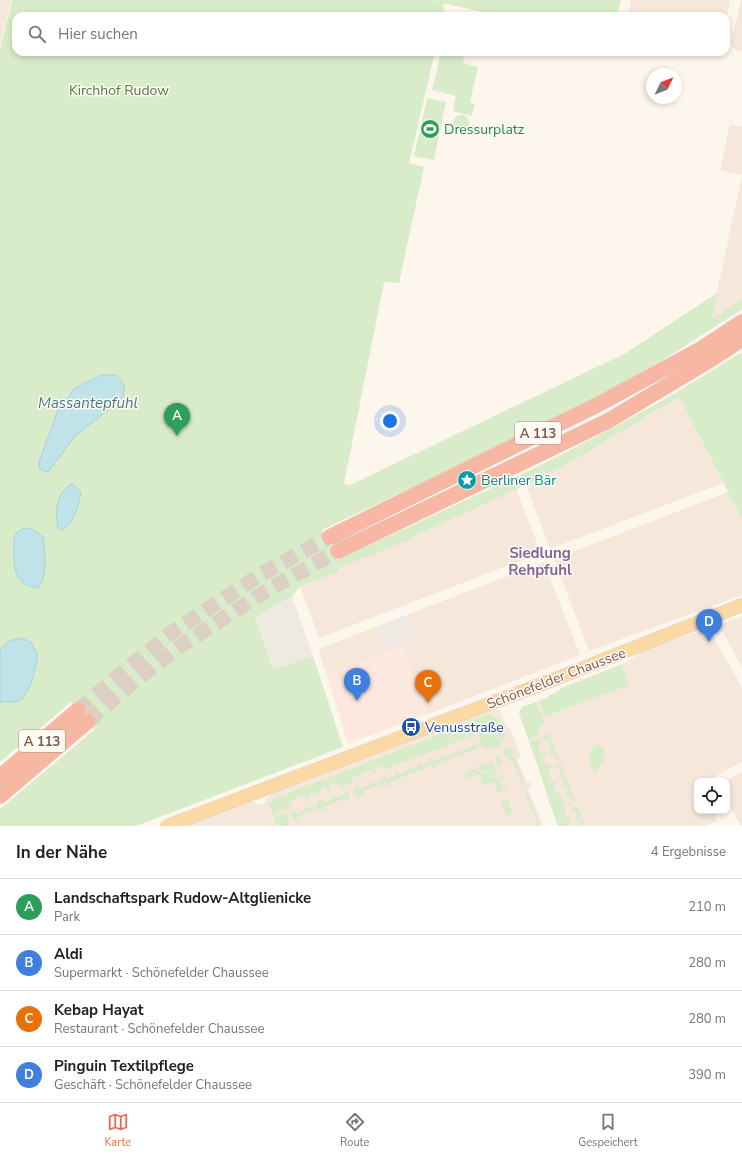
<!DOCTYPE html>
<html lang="de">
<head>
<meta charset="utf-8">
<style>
  body { margin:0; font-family:"Nunito Sans",sans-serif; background:#f2f2f2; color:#222 }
  .controls { position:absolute; right:12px; bottom:12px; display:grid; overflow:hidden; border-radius:8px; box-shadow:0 2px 6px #0003 }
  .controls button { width:36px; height:36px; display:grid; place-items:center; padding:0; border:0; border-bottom:1px solid #e0e0e0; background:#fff; color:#222; font:20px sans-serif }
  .compass { position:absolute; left:646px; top:68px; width:36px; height:36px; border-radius:50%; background:#fff; box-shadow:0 2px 6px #0003; rotate:47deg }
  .you { position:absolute; left:390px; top:421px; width:14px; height:14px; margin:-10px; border:3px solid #fff; border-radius:50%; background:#1a73e8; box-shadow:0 0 0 6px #1a73e833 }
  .badge { display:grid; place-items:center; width:26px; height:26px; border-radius:50%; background:#e76f51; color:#fff; font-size:13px; font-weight:700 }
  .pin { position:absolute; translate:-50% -33px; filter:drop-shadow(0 1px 2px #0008) }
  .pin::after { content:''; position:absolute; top:21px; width:14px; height:12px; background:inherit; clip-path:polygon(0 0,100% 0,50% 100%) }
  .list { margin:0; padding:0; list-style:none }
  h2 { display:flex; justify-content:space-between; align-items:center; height:52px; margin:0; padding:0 16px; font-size:17px }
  h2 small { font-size:13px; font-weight:400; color:#767676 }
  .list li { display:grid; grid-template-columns:26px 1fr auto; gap:12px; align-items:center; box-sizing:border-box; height:56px; padding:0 16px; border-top:1px solid #e0e0e0 }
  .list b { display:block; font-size:15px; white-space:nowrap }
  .list p { margin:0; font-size:13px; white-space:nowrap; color:#767676 }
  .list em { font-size:13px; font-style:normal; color:#767676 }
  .icon { flex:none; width:22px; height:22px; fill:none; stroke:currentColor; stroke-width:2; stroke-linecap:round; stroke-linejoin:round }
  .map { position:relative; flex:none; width:742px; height:826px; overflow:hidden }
  .search { position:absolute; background:#fff; box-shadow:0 2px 6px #0003; left:12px; right:12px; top:12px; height:44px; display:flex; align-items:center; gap:10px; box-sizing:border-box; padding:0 14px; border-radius:12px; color:#767676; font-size:15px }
  .sheet { height:276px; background:#fff }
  nav { display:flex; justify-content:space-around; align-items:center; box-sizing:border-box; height:56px; border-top:1px solid #e0e0e0; background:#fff; font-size:11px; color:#767676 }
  nav a { display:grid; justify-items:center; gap:2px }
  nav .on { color:#e76f51 }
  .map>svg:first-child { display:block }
</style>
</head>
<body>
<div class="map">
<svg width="742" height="826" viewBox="0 0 742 826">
  <rect width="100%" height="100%" fill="#fdf6ec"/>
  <path fill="#f5e8da" d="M0,0H11L0,45Z
    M630,0H730L726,20V16H628L631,1Z
    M741,0H742V52L735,50L731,44Z
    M730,124L742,127V299L711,320L742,175L720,170Z
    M679,397L723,483L550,549L526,485L564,466Z
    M516,489L541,553L319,638L300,587L338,572L337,568L410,538Z
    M728,492L742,519V595L589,651L554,559Z
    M544,562L580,655L428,714L402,647L327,676L319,652L321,648Z
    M742,616V668L719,625Z
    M703,630H710L742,688V762L714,777L716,781H697V811H713L717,821L704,826H558L549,802L542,777L519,713L522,707L546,698L562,688L627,662L644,650Z
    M492,708L493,710H498L501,712L506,726L510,729L512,732L521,757L517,759L527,783L530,782L532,786L528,788L543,826H182L249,800L250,802H255L257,805L264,803L266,802V798L270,795L269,793Z
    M742,772V826H741L727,801V781H725Z"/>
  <path fill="#fde8e0" d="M402,647L428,714L348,744L327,676Z"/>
  <path fill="#efe9e4" d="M292,596L313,656L273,670L255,618Z
    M407,615L416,638L385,650L376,627Z"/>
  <path fill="#d8ecc9" d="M12,0H432L436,1L437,0H621L617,16H499L443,3L444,12L443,16H16V52H435L409,163L424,167L399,283L384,282L344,484L350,485L626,353L717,293L712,319L742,299V309C693,341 644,373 592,401C504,447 413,486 324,529L322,531L337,560L535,468L613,428L672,395L742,352V519L679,397L564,466L526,485L410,538L409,540L338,568V572L300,587L292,596L255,618L273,670L313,656L343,747L136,826H0V809L94,730L71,702L0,762V49Z
    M441,52H465L463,63L478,67L470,102L475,104L472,116L453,111L456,96L432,90Z
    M427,98L446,102L434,160L414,156Z
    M453 123a8 8 0 1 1 16 0a8 8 0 1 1-16 0Z
    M620,665L622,666L629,685L556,712L546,717L539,700L546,698L562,688Z
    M536,702L545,722L539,727L538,736L528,739L519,713L522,707Z
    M488,714L499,719L506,737L497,749C479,747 485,752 477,734L384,770L382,766L374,768L376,772L374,774L371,770L361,774L362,777L361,779L358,775L352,777L353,782L340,787L338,782L328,786L330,791L327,792L325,787L319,790L320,794L316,796L314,792L308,794L309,797L307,800L304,796L290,801L292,805L275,813L277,816L286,813L289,821L288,824L284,826H277L269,804L273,799L453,729L463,723Z
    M549,734L559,760L557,761L554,753L550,754L549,750L552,748L549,741L546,742L543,736Z
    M540,738L541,743L537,745L541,753L545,752L546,756L542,757L545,765L549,764L551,769L548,771L552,782L556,781L557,783L553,785L556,794L560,793L567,811L564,812L566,818L569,817L571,821L567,822L569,826H558C547,798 540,770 529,742Z
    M477,744L478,748L436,764L437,768L433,769L431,766L390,782L391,785L388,787L386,783L364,791L365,795L358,798L355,796L353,790L354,787L358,786L360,789L370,785L369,781L371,780L373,784L383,780L382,776L385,775L387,779L396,775L395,772L397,770L399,774L408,770L407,767L410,766L411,769L418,766L419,762L422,765L429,762L428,759L431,758L432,761Z
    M598,744L603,748L605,754L602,758L603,763L601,764L595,773C588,764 586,749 598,744Z
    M511,748L524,784L522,785L513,761L509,762L502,751Z
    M497,755L503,764L499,766L508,790L507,791L495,760Z
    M493,762L499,778L475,768L492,762Z
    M561,764L575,801L569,804V802L572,800L570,795L566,796L565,793L569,791L566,785L563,786L562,784L565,782L563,776L559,777L558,775L562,774L559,767L556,768L555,766Z
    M473,769L500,780L504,791L497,793L494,782L484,785L479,774L467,778L465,772Z
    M526,788L540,826H538L524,789Z
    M343,791L348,792L350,798L349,801H348L346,798L325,806L326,810L321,811L320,808L297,817L298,820L296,821L293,819L291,814L293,810H294L296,814L305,810L304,807L306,805L308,809L319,805L317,801L322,799L324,803L332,800V795H333L336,798L345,795Z
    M507,799L513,813L506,816L501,801Z
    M576,806H577L585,826H582L580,819L576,821L575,818L578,816L576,810L572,811L571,808Z"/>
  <path fill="#bfe3e8" stroke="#a5d3da" d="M101,375H115C125,384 126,387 122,399L75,436L49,471L44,472L40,469L39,462L58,410L75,388Z
    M72,484L78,489L81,492C78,506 75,522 62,530L58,528C55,512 56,492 72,484Z
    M27,528L34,530L43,537C45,551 48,577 38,588C15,586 13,567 14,549C14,545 13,540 15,536C17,531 22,529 27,528Z
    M22,638L32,643C33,647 36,651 37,655C38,663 29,694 22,699C15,703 7,702 0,702V649L9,641Z"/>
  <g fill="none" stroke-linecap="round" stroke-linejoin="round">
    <path stroke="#dcd0c4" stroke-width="15" stroke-dasharray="15 8" stroke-linecap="butt" d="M78,710L168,635L260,575L330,537
      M88,721L131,684L179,647L266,591L338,551"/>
    <g stroke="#dad1cd" stroke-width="14">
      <path id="major" d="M167,826L555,679L742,605"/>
    </g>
    <g stroke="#dad1cd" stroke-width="16">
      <path id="highway" d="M330,537L597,405L701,349L742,322
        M338,551L608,421L710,360L742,339
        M0,777L78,710
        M0,796L88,721"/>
    </g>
    <use href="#major" stroke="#fbd9a5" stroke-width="13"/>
    <use href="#highway" stroke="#f7b7a3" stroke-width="15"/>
  </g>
  <defs>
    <g id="stadium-disc" transform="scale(1)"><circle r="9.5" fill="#2e9e5b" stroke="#fffaf3"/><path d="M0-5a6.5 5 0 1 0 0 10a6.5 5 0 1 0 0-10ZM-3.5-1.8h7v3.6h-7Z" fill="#fff"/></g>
    <g id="sight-disc" transform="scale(1)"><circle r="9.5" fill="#0f9aa8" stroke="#fffaf3"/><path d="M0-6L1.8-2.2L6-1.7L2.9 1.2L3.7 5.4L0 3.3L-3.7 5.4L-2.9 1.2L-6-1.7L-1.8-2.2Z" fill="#fff"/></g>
    <g id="bus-disc" transform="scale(1)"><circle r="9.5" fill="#1a4fb4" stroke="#fffaf3"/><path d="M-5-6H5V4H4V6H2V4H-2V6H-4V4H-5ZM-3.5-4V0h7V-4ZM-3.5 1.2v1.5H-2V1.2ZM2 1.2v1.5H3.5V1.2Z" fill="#fff"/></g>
  </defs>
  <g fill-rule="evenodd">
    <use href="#stadium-disc" x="430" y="129"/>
    <use href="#sight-disc" x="467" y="480"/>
    <use href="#bus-disc" x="411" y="727"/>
  </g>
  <g text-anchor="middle" stroke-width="3" stroke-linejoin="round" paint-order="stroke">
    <g fill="#fffaf3" stroke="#a28b7f" stroke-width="1">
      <rect x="515" y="422" width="46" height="22" rx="3"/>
      <rect x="19" y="730" width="46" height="22" rx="3"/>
    </g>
    <g font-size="13" font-weight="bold" fill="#7a5c4d">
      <text x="538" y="438">A 113</text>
      <text x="42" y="746">A 113</text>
    </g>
    <g font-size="14" fill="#537a41" stroke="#fffaf3">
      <text x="119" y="95">Kirchhof Rudow</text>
    </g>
    <g font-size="14" fill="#27864d" stroke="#fffaf3" text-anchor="start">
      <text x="444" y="134">Dressurplatz</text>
    </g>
    <g font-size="14" fill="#0d838f" stroke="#fffaf3" text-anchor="start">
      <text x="481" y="485">Berliner Bär</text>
    </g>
    <g font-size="14" fill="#7a5c4d" stroke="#fffaf3">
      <text transform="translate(556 678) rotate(-21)" y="5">Schönefelder Chaussee</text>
    </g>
    <g font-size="14" fill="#164399" stroke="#fffaf3" text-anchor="start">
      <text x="425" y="732">Venusstraße</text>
    </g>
    <g font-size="15" font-style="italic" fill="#437c86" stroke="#fffaf3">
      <text x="88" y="408">Massantepfuhl</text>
    </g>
    <g font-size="15" font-weight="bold" fill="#846695" stroke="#fffaf3">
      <text x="540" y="558">Siedlung<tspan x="540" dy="17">Rehpfuhl</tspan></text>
    </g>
  </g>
</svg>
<div class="controls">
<button><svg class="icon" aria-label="locate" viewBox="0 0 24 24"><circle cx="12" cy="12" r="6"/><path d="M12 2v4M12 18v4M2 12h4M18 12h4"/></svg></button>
</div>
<svg class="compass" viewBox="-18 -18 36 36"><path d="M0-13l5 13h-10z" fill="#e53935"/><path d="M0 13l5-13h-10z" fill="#767676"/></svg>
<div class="you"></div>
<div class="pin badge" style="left:177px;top:436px;background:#2e9e5b">A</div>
<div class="pin badge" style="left:357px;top:701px;background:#3f7fe0">B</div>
<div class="pin badge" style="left:428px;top:703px;background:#e8710a">C</div>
<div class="pin badge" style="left:709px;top:642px;background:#3f7fe0">D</div>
<div class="search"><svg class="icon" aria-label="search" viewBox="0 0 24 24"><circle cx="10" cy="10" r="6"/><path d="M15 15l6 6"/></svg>Hier suchen</div>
</div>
<section class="sheet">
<h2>In der Nähe<small>4 Ergebnisse</small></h2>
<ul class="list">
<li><span class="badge" style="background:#2e9e5b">A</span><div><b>Landschaftspark Rudow-Altglienicke</b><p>Park</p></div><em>210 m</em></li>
<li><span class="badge" style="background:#3f7fe0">B</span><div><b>Aldi</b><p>Supermarkt · Schönefelder Chaussee</p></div><em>280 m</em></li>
<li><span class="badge" style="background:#e8710a">C</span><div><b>Kebap Hayat</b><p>Restaurant · Schönefelder Chaussee</p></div><em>280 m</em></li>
<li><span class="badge" style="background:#3f7fe0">D</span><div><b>Pinguin Textilpflege</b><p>Geschäft · Schönefelder Chaussee</p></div><em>390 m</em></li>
</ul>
</section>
<nav>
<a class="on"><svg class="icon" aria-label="map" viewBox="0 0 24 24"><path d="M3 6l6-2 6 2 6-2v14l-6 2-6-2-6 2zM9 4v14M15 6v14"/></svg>Karte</a>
<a><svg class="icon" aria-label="directions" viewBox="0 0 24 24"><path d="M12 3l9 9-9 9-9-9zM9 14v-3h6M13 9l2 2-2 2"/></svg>Route</a>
<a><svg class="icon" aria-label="saved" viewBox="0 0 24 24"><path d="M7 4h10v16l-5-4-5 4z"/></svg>Gespeichert</a>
</nav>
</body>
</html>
